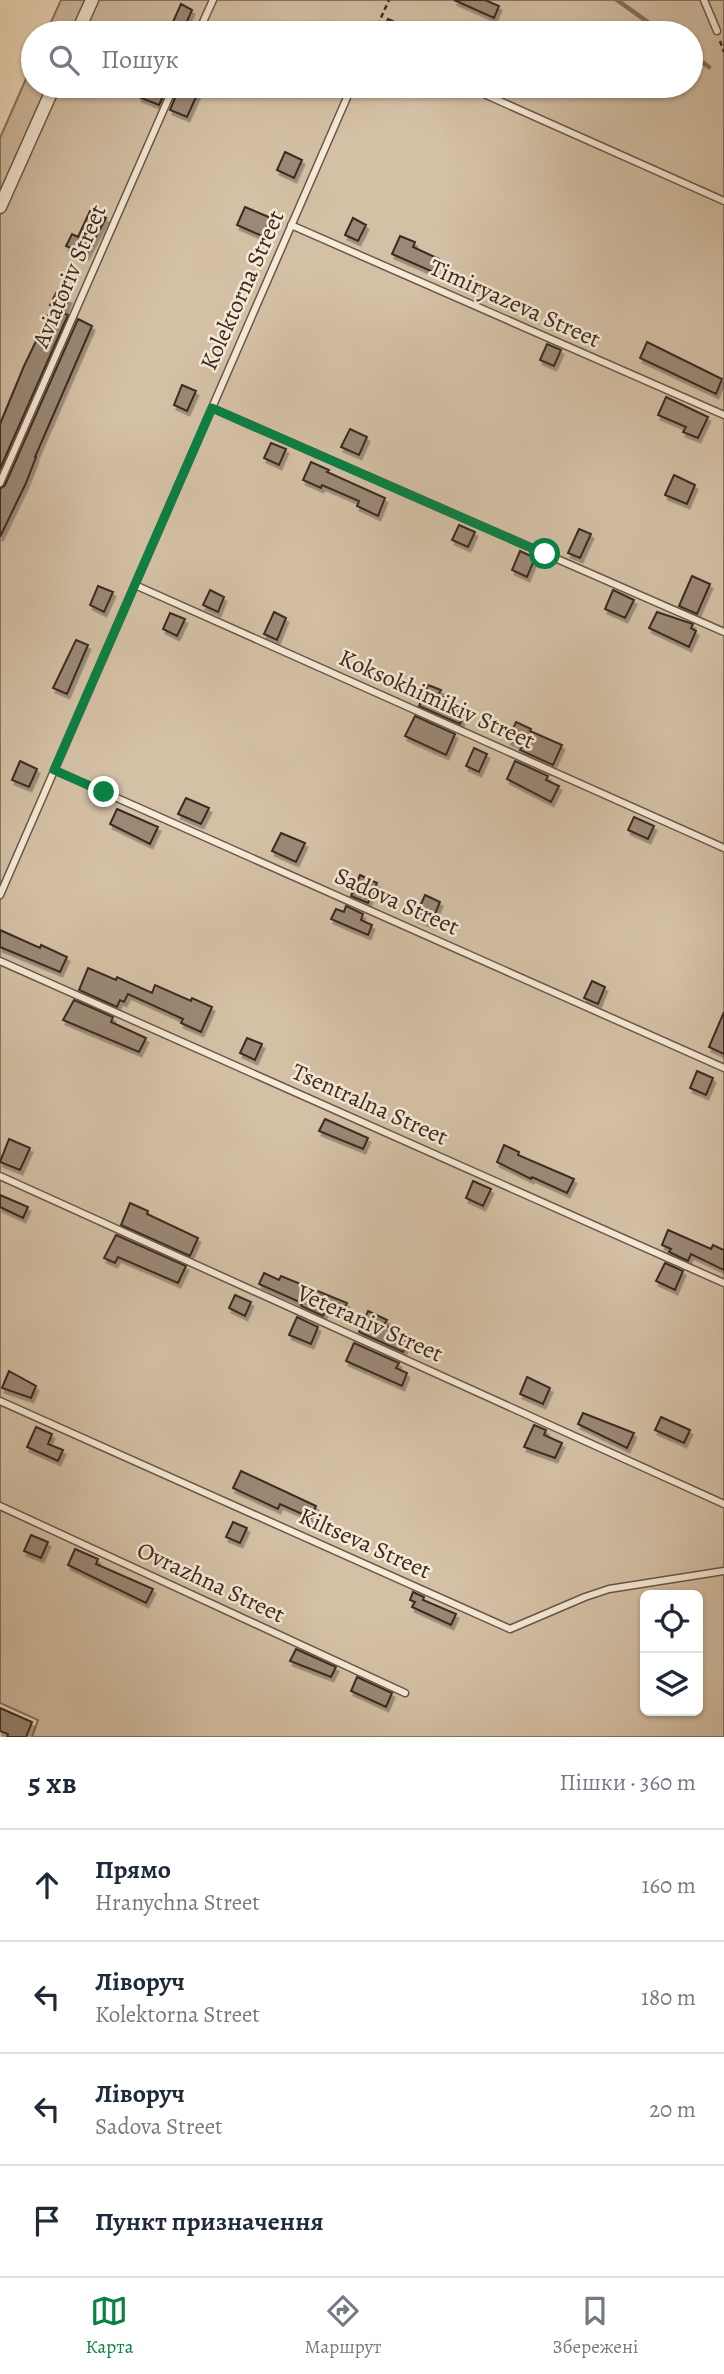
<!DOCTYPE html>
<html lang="uk">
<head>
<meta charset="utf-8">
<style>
  body { margin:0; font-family:Alegreya,serif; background:#f2f2f3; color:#1f2937 }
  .controls { position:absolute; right:21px; bottom:21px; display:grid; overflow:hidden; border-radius:10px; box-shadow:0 2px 5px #0004 }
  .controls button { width:63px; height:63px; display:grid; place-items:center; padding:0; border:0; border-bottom:2px solid #e0e1e3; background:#fff; color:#1f2937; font:35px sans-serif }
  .stop { position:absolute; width:21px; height:21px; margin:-16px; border:5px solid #0b8043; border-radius:50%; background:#fff }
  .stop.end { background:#0b8043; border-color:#fff; box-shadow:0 2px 7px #0008 }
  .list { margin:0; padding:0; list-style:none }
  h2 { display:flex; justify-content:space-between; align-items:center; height:91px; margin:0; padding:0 28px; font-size:30px }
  h2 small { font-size:23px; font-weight:400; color:#747a83 }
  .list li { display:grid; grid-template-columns:46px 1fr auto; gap:21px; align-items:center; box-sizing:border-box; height:112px; padding:0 28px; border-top:2px solid #e0e1e3 }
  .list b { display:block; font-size:26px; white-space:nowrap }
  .list p { margin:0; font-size:23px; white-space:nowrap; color:#747a83 }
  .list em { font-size:23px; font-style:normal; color:#747a83 }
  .icon { flex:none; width:38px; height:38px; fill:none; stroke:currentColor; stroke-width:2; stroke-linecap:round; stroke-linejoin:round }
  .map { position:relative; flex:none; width:724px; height:1737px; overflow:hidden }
  .search { position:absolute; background:#fff; box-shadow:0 2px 5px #0004; left:21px; right:21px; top:21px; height:77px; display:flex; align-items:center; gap:18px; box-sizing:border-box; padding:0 24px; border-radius:38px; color:#747a83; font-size:26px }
  .sheet { height:539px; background:#fff }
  nav { display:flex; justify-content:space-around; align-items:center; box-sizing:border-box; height:98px; border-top:2px solid #e0e1e3; background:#fff; font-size:19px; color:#747a83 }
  nav a { display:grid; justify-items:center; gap:4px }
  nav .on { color:#0b8043 }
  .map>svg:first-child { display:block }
</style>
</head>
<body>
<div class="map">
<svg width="724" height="1737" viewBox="0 0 724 1737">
  <defs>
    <filter id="shadow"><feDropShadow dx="2.5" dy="4.5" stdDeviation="0" flood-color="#0004"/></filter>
  </defs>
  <rect width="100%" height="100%" fill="#f3dfc0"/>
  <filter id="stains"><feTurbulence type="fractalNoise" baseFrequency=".00286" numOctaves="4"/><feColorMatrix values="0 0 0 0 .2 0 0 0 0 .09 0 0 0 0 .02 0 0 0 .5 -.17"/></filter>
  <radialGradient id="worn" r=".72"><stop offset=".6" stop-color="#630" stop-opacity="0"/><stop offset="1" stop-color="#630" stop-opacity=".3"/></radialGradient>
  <path fill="#d4c0a5" stroke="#887564" stroke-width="2" fill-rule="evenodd" d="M61,0H724V1737H32L38,1720L0,1703V138L33,63V86H691V33H46ZM645,1595H698V1711H645Z"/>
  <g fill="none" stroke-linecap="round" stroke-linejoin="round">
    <path stroke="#847162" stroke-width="4.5" d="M617,0L663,33
      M691,54L709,67"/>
  </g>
  <path fill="#9b8875" stroke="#3b2a24" stroke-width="2" filter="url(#shadow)" d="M454,0H485L499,6L494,18Z
    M181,4L192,10L182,33H168Z
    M388,19L419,33H382Z
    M144,86H168L159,105L139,97Z
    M180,86H201L187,117L170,110Z
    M285,152L302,160L294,178L277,170Z
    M245,207L271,218L262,236L237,225Z
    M90,211L106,218L86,255L66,246L72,234L78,237Z
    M353,218L366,225L358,241L345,235Z
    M400,236L415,242L413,247L439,259L433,272L392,254Z
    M56,293L69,299L63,313L68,315L0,469V424L24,366L53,306L50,305Z
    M78,319L92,326L35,457H36L26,483L0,537V489L5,485Z
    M647,342L722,379L716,394L640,358Z
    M547,344L561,350L554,366L540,360Z
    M182,385L196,391L187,411L174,405Z
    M666,397L708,417L698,438L683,432L686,427L658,415Z
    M350,429L367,437L359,455L341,447Z
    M271,443L286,449L279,465L264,458Z
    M311,462L329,470L327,472L385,498L378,516L357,506L359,501L322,485L321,488L303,480Z
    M674,475L695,485L687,504L665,495Z
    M459,525L475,532L468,547L452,540Z
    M579,529L591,534L580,558L568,553Z
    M520,551L535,558L527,577L512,570Z
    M692,576L710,584L697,614L679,606Z
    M98,586L113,592L104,612L90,605Z
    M210,590L224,597L218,612L203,605Z
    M613,590L634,600L625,618L605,609Z
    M274,612L286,618L277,640L264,634Z
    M657,612L693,624L691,628L696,631L689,647L649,628Z
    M170,613L185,619L177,636L163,629Z
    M76,640L88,645L67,694L53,688Z
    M428,685L441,690L438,695L467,708L460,724L419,706Z
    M415,716L455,734L446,755L405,736Z
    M516,722L531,729L530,731L562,745L553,765L520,750L522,746L508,740Z
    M474,748L487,754L479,772L466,766Z
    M20,761L37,769L29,787L12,780Z
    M515,761L548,776L546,780L559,786L551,802L507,779Z
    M186,798L209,808L201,824L178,814Z
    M117,809L158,827L150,844L110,824Z
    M634,817L654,826L648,839L628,830Z
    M281,833L305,843L296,862L272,851Z
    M360,875L377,883L368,903L351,896Z
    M425,895L440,902L431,924L415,917Z
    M346,906L363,914L361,920L372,925L368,935L331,919L336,909L344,912Z
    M0,930L40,948L41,945L67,957L60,972L0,947Z
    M88,968L116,980L117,977L152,993L155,985L191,1001L192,998L212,1007L201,1032L181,1023L183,1019L128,994L124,1002L120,1000L117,1007L79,990Z
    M592,981L605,987L598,1004L584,998Z
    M74,1000L113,1017L111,1022L146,1038L139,1052L63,1020Z
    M724,1012V1054L709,1047Z
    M247,1038L262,1044L255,1060L240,1053Z
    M697,1071L713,1078L706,1095L690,1088Z
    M325,1119L368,1138L363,1149L319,1131Z
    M9,1139L30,1148L20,1170L0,1162Z
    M504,1145L519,1152L518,1155L574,1179L567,1193L532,1177L531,1179L497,1162Z
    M473,1181L491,1189L483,1206L466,1198Z
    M0,1195L28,1207L23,1218L0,1207Z
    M130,1203L148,1211L147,1214L198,1238L190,1256L121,1225Z
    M668,1230L711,1249L713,1245L724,1250V1270L691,1254L688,1261L669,1252L671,1249L662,1245Z
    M116,1235L186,1266L178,1283L118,1257L115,1263L104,1258Z
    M665,1263L683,1271L675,1290L656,1281Z
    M264,1273L279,1280L281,1276L347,1303L342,1315L327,1308L323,1316L301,1306L302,1303L259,1284Z
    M235,1295L251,1302L245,1316L229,1308Z
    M368,1311L387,1320L384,1325L410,1336L403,1352L359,1332Z
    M297,1317L318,1327L311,1344L289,1335Z
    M354,1343L399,1363L396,1368L407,1373L402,1386L346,1361Z
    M9,1371L36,1386L31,1398L2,1388Z
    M527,1377L550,1388L543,1404L520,1394Z
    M583,1413L634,1433L627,1448L578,1424Z
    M661,1417L690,1430L684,1443L655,1430Z
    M534,1425L546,1430L544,1435L562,1443L555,1458L524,1447Z
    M36,1427L52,1434L48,1444L63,1450L58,1461L27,1447Z
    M241,1471L316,1506L311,1518L280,1504L278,1509L233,1488Z
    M233,1522L247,1528L240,1543L226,1537Z
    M31,1535L48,1542L41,1558L24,1551Z
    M75,1549L98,1559L96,1564L153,1589L146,1603L68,1565Z
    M413,1592L424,1597L423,1600L456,1614L451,1625L412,1607L415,1602L410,1600Z
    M296,1649L336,1667L331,1677L290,1661Z
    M357,1677L392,1693L386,1707L351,1691Z
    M0,1708L32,1722L26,1737H7L8,1734L0,1731Z"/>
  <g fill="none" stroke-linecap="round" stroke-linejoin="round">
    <g stroke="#69574b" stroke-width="9">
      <path id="service" d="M704,0L717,31
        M198,33L213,0
        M466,86L724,201
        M291,225L724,415
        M212,408L724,632
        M0,483L174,86
        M135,585L724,848
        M54,770L724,1068
        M0,895L352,86
        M0,961L724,1283
        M0,1176L724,1504
        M0,1401L510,1629L585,1597L609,1589L724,1571
        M0,1506L405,1693"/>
    </g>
    <g stroke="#69574b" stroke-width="15">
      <path id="minor" d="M77,33L92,0
        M0,207L54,86"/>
    </g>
    <path stroke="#3b2a24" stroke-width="2.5" stroke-dasharray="5 3.5" stroke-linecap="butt" d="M374,33L389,0
      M720,41L724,52"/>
    <use href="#service" stroke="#f7ead6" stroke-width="6"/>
    <use href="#minor" stroke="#f7ead6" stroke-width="12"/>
  </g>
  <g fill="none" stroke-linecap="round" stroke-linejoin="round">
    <path stroke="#0b8043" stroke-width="9" d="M104,792L54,770L212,408L545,554"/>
  </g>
  <g text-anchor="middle" stroke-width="5" stroke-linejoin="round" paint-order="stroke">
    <g font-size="24" fill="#3b2a24" stroke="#f7ead6">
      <text transform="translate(69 276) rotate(-67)" y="8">Aviatoriv Street</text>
      <text transform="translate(242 290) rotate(-66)" y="8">Kolektorna Street</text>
      <text transform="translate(515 303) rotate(24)" y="8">Timiryazeva Street</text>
      <text transform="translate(437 699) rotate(24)" y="8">Koksokhimikiv Street</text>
      <text transform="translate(397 901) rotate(24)" y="8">Sadova Street</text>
      <text transform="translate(370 1104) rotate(24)" y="8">Tsentralna Street</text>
      <text transform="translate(370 1323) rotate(24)" y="8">Veteraniv Street</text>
      <text transform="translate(365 1543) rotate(24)" y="8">Kiltseva Street</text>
      <text transform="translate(211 1582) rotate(25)" y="8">Ovrazhna Street</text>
    </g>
  </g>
  <rect width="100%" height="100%" filter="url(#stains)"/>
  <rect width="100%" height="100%" fill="url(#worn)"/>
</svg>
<div class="controls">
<button><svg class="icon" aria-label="locate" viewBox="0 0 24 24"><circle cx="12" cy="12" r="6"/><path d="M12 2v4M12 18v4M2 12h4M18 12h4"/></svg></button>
<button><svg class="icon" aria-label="layers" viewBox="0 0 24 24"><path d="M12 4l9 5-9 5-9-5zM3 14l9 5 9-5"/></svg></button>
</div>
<div class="stop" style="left:545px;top:554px"></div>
<div class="stop end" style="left:104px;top:792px"></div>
<div class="search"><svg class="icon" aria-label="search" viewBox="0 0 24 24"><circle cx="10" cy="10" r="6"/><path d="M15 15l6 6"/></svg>Пошук</div>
</div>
<section class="sheet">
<h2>5 хв<small>Пішки · 360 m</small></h2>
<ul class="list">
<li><svg class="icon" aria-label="ahead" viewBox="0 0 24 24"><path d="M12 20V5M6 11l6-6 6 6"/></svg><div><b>Прямо</b><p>Hranychna Street</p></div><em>160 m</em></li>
<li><svg class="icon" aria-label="left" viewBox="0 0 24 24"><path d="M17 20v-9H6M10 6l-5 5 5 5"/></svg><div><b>Ліворуч</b><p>Kolektorna Street</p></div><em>180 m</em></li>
<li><svg class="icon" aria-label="left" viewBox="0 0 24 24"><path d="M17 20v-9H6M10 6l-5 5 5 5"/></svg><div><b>Ліворуч</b><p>Sadova Street</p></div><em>20 m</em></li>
<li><svg class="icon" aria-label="arrive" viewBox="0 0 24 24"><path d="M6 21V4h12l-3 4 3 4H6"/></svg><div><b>Пункт призначення</b></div></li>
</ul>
</section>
<nav>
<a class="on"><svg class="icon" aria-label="map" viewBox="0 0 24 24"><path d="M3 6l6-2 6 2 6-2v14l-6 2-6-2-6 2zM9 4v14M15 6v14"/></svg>Карта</a>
<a><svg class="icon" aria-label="directions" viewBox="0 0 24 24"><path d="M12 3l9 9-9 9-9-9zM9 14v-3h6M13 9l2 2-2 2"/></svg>Маршрут</a>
<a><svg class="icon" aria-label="saved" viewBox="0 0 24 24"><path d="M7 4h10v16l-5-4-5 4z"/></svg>Збережені</a>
</nav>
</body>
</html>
